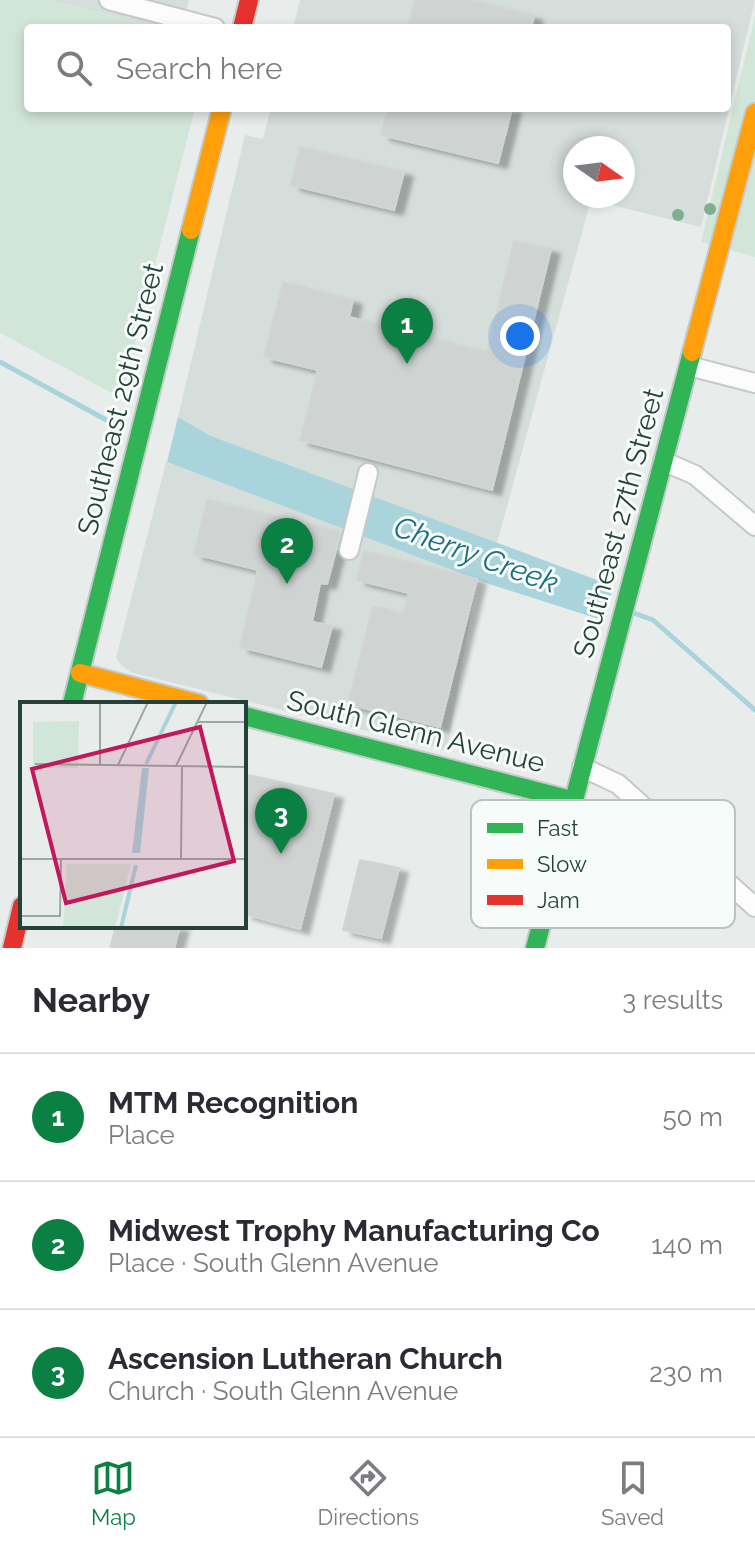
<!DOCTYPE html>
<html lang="en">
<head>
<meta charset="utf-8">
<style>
  body { margin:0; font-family:Raleway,sans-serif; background:#f7f7f7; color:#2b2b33 }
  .compass { position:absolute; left:563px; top:136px; width:72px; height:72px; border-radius:50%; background:#fff; box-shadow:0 4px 12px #0003; rotate:104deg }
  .you { position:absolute; left:520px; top:336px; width:28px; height:28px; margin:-20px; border:6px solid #fff; border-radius:50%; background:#1a73e8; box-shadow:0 0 0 12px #1a73e833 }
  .badge { display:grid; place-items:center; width:52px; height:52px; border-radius:50%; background:#0b8043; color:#fff; font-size:26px; font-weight:700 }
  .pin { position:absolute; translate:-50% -66px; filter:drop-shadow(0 2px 4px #0008) }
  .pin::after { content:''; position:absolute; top:42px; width:28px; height:24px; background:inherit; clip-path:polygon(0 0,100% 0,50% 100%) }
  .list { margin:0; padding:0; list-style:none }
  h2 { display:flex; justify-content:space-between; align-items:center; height:104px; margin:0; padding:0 32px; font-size:34px }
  h2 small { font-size:26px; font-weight:400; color:#7c7c81 }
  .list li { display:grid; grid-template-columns:52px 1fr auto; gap:24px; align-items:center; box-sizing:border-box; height:128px; padding:0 32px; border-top:2px solid #e1e1e2 }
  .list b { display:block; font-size:30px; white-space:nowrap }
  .list p { margin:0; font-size:26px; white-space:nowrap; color:#7c7c81 }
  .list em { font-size:26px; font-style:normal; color:#7c7c81 }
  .icon { flex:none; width:44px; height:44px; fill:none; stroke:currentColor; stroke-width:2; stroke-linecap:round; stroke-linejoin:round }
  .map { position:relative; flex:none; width:755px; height:948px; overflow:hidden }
  .search { position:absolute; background:#fff; box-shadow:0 4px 12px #0003; left:24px; right:24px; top:24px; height:88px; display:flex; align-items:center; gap:20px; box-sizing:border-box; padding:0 28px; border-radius:8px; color:#7c7c81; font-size:30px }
  .sheet { height:488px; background:#fff }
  nav { display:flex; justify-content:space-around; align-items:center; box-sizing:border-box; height:112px; border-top:2px solid #e1e1e2; background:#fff; font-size:22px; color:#7c7c81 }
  nav a { display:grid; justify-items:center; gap:4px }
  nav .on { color:#0b8043 }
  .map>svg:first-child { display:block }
</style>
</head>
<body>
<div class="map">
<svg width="755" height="948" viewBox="0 0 755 948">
  <defs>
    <filter id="shadow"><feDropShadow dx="9" dy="5" stdDeviation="2" flood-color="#0004"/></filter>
  </defs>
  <rect width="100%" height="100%" fill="#e8edeb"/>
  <path fill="#d6dedb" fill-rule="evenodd" d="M49,0H189L182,28H161Z
    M300,0H755L701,227L591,200L497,543L211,436L178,417L245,135L263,139L271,108H727V28H293ZM575,148H623V196H575Z
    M166,462L477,578L447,751L130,672L120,664L116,658Z"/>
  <path fill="#d1e6d8" d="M0,0H48L161,28H28V108H195L121,398L0,333Z
    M755,16V257L701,242Z"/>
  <path fill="#a9d4db" d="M178,417L211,436L613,586L605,621L492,585L167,462Z"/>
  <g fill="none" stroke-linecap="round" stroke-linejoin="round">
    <path stroke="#a9d4db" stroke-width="5" d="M0,362L110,422
      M631,612L653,620L755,710"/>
  </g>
  <path fill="#cfd4d2" stroke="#d1d6d4" stroke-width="2" filter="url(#shadow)" d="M415,0H471L534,16L531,28H408Z
    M388,108H512L498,163L381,135Z
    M300,147L404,172L394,210L291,185Z
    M514,241L551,249L492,490L300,440L318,370L264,357L283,282L353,300L349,317L487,353Z
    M207,500L341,532L327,584L320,583L312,622L332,626L321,667L240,647L258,570L194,554Z
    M364,551L477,579L440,727L348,704L373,606L403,614L409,593L357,580Z
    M244,774L334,794L300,929L244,914Z
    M360,860L399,868L381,938L343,930Z
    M116,926H180L174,948H110Z"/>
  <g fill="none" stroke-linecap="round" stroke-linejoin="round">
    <g stroke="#c5cac8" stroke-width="22">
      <path id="street" d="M109,0L215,28
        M689,366L755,383
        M663,461L695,475L755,526
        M349,550L368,473
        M582,767L618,784L755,907"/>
    </g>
    <g stroke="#c3cbc8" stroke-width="22">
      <path id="fast" d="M72,704L191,230
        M244,716L575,801
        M535,948L692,352"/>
    </g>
    <g stroke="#c3cbc8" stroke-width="22">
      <path id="slow" d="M191,230L222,108
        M692,352L755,113
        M80,673L199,704"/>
    </g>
    <g stroke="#c3cbc8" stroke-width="22">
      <path id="jam" d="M242,28L249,0
        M12,948L22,906"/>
    </g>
    <use href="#street" stroke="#fcfcfc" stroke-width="18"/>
    <use href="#fast" stroke="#30b455" stroke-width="18"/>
    <use href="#slow" stroke="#ff9f0a" stroke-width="18"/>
    <use href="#jam" stroke="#e5322d" stroke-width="18"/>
  </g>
  <g fill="#81ae93">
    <circle cx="710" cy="209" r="6"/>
    <circle cx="678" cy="215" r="6"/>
  </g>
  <g text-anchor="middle" stroke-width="6" stroke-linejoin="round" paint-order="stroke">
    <g font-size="28" fill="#24423a" stroke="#f7fbf9">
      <text transform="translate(120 399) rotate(-76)" y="10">Southeast 29th Street</text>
      <text transform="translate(618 523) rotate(-75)" y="10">Southeast 27th Street</text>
      <text transform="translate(416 731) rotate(14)" y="10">South Glenn Avenue</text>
    </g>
    <g font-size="30" font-style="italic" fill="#1c6f80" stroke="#f7fbf9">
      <text transform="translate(476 555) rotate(20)" y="10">Cherry Creek</text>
    </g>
  </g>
  <g transform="translate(20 702)">
    <rect width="226" height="226" fill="#e8edeb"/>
    <path d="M59,19L58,66H13V20ZM47,162H111L95,226H43Z" fill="#d1e6d8"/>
    <path d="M122,66H129L120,151H112Z" fill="#a9d4db"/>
    <path fill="none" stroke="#a9d4db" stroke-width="4" d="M126,62L156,0M101,226L116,163"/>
    <path fill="none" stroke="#9aa9a4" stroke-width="2" d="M80,0V63M177,20H226M15,62L226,65M98,63L128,0M156,64L187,0M0,157H226M161,157L162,64M0,214H40L41,157"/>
    <path fill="#c2185b" fill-opacity="0.15" stroke="#c2185b" stroke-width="4" d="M180,25L214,159L46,201L12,67Z"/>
    <rect width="226" height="226" fill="none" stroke="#24423a" stroke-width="4"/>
  </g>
  <rect x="471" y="800" width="264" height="128" rx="12" fill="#f7fbf9" stroke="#b8c4c0" stroke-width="2"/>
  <rect x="487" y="823" width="36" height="10" fill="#30b455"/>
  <rect x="487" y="859" width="36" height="10" fill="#ff9f0a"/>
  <rect x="487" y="895" width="36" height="10" fill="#e5322d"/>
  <g font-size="22" fill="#24423a">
    <text x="537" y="836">Fast</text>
    <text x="537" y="872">Slow</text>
    <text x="537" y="908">Jam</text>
  </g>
</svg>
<svg class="compass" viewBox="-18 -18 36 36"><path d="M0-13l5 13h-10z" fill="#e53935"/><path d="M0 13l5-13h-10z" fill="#7c7c81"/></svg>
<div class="you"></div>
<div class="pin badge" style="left:407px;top:364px">1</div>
<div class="pin badge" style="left:287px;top:584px">2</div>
<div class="pin badge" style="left:281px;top:854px">3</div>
<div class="search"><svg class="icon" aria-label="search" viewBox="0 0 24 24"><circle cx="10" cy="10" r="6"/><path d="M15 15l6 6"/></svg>Search here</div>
</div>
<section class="sheet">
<h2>Nearby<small>3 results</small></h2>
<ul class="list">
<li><span class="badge">1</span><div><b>MTM Recognition</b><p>Place</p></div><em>50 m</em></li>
<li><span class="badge">2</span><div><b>Midwest Trophy Manufacturing Co</b><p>Place · South Glenn Avenue</p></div><em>140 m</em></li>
<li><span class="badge">3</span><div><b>Ascension Lutheran Church</b><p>Church · South Glenn Avenue</p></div><em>230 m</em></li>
</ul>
</section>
<nav>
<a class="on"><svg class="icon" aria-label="map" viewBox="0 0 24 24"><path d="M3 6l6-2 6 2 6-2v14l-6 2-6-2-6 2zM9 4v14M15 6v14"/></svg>Map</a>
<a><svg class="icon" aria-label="directions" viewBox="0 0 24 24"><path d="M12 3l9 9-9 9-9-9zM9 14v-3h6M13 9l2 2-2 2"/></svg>Directions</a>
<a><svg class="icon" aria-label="saved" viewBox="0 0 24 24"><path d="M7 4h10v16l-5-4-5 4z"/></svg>Saved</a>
</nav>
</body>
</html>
